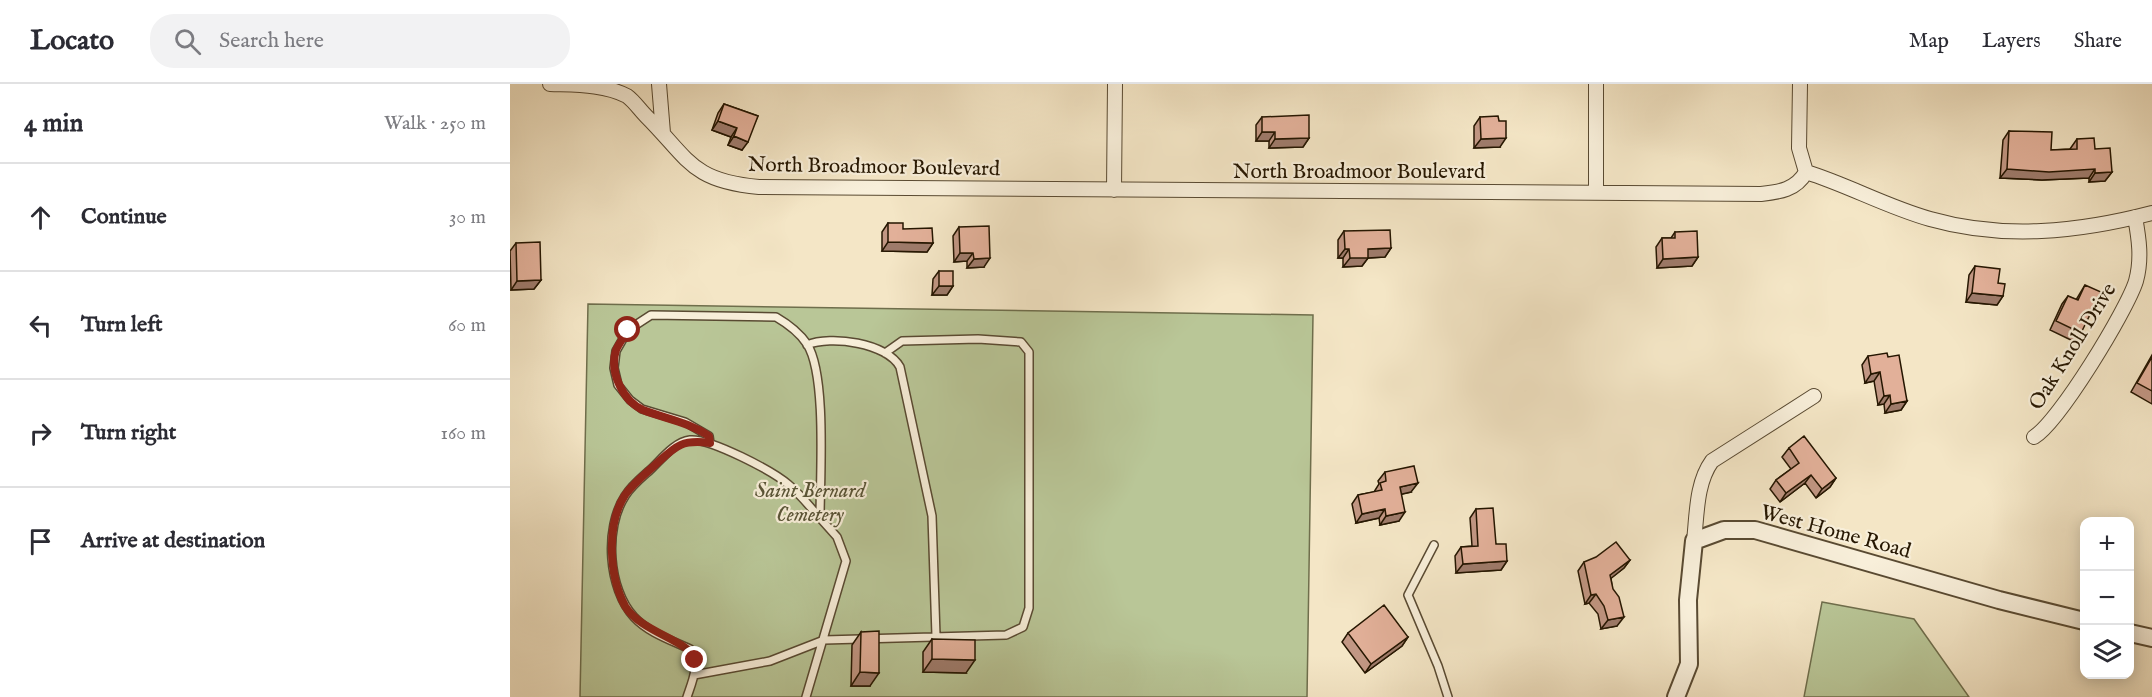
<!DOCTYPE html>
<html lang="en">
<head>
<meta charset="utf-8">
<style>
  body { margin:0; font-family:"IM FELL English",serif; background:#f2f2f3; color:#2b2b33 }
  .controls { position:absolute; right:18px; bottom:18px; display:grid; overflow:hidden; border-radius:12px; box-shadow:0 3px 15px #0003 }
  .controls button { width:54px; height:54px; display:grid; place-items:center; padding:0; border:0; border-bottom:2px solid #e1e1e2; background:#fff; color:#2b2b33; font:30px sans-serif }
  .stop { position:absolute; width:18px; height:18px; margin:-14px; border:4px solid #8f2418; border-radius:50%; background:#fff }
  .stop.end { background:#8f2418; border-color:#fff; box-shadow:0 2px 6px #0008 }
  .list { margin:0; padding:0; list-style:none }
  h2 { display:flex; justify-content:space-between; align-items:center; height:78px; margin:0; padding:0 24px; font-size:26px }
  h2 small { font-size:20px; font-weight:400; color:#7c7c81 }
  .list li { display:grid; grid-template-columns:39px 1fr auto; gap:18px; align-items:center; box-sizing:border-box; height:108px; padding:0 24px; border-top:2px solid #e1e1e2 }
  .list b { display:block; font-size:22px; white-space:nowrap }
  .list em { font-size:20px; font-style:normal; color:#7c7c81 }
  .icon { flex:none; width:33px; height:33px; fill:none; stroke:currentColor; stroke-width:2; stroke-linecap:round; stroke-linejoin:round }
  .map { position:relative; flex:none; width:1642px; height:613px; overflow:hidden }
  header { display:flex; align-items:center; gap:36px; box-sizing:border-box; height:84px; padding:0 30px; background:#fff; border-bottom:2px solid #e1e1e2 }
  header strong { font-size:28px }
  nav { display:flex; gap:33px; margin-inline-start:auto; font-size:21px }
  .search { width:420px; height:54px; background:#f2f2f3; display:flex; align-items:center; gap:15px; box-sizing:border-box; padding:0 21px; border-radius:24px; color:#7c7c81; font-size:22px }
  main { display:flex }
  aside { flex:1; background:#fff }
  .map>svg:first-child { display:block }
</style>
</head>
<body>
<header>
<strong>Locato</strong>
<div class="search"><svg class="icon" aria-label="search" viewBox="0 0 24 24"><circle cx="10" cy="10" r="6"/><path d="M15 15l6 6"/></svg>Search here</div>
<nav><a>Map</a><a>Layers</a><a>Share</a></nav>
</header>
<main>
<aside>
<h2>4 min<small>Walk · 250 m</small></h2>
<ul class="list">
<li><svg class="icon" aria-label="ahead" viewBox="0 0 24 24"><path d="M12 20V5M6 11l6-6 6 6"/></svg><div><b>Continue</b></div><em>30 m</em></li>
<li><svg class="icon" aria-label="left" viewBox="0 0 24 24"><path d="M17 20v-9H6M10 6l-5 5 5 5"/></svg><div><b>Turn left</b></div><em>60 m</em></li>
<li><svg class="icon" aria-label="right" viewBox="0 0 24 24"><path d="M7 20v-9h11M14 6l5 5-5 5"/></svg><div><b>Turn right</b></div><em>160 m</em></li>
<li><svg class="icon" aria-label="arrive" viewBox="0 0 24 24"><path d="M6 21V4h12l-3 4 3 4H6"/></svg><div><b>Arrive at destination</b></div></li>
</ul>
</aside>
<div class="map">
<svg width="1642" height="613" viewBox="0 0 1642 613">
  <rect width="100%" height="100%" fill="#f4e6c6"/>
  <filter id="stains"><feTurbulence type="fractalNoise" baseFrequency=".00333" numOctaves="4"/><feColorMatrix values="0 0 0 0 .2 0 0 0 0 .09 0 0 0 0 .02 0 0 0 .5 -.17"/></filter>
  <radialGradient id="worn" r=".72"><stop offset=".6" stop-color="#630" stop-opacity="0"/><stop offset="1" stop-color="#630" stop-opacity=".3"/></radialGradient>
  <path fill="#b9c697" stroke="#6f6e4c" stroke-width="1.5" d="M78,220L803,231L797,613H70Z
    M1312,518L1404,535L1459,613H1294Z"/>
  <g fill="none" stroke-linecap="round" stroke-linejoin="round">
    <g stroke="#594a32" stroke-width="10">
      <path id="service" d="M297,261C321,251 377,259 390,283L422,432L426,552
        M924,461L898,511L928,582L938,613
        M184,591L260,577L314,556L496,551L513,543L519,524V268L511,258L468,255L392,257L375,269
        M177,613C182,598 191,579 180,565C161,556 139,549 124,533C98,505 94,444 115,412C121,402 131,394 140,386C151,376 164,358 180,356C200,354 263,387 279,401C291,411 300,423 310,434C310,394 317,291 297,260C289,248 278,240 266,233L141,231L118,246L106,267L104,284L108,301L120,316L132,325L175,338L199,352L200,359
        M296,613L336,477L327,453L310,434"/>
    </g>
    <g stroke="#594a32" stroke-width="16">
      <path id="minor" d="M40,0C65,1 94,0 117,12C124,17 130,26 136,32C179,75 181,97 249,103L1251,110C1269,108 1286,106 1296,88
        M149,0L153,49
        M1290,0L1289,64L1296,88
        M1296,88C1338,101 1377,123 1420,135C1494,156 1569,148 1642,129
        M604,106L605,0
        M1086,109V0
        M1524,353C1549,338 1617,226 1626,197C1632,175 1629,155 1625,133
        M1184,457C1187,431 1186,399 1202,377L1304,312"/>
    </g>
    <g stroke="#594a32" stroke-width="20">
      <path id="tertiary" d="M1620,549L1642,554
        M1166,613L1179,580L1178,516L1184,457L1214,446H1245L1489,516L1574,537"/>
    </g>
    <use href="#service" stroke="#f8efda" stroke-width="7"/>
    <use href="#minor" stroke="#f8efda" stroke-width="14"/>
    <use href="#tertiary" stroke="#f8efda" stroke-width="16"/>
  </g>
  <path fill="#c29784" stroke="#251601" stroke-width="1.5" d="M214,20L248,32L232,66L218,61L221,53L202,46L208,29Z
    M752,33L799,54L793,63L759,64V57H746V41Z
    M970,33L990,63L964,64V42Z
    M1499,47L1541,66L1560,65L1567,55L1585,65L1602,88L1595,97L1579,98V94L1532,96L1490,94L1493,56Z
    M378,139L393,145L423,159L417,168L372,167V148Z
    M449,143L474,183L457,184V177L444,178L443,152Z
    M834,147L881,164L875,173L858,174L852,182L833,183V174H828V156Z
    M1165,148L1188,173L1182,182L1147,184L1146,163L1152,154H1161Z
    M6,159L31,196L24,205L1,206L0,167Z
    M1465,182L1488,199L1493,212L1487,221L1456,218L1459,191Z
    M429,187L443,202L437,211H422L423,195Z
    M1575,201L1571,249L1565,258L1540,246L1552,220L1558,212L1566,216Z
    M1642,271V320L1621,308Z
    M1358,272L1378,273L1397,317L1391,326L1375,329L1374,320L1368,321L1364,297L1355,299L1352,281Z
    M1279,364L1326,394L1320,403L1306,414L1295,399L1270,418L1260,405L1266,396L1281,385L1272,373Z
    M875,388L901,408L891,410L889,437L870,441L869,434L846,439L842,420L848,411L864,408L869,400L868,397Z
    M966,425L986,460L997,477L991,486L946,489L945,472L951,463L962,462L960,434Z
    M1120,476L1114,484L1101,494L1107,542L1091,545L1088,530L1079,519L1075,520L1068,487L1074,478Z
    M351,548L360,602H341L342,561Z
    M838,549L898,553L892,562L855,589L832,558Z
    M422,555L456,589L413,588V568Z"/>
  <path fill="#9e7b6b" stroke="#251601" stroke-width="1.5" d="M208,37L227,44L221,53L202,46Z
    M752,48H765L759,57H746Z
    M224,52L238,58L232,66L218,61Z
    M799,54L793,63L759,64L765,55Z
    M996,54L990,63L964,64L971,55Z
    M1497,85H1585L1579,94L1532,96L1490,94Z
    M1602,88L1595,97L1579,98L1585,89Z
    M378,158L423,159L417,168L372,167Z
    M881,164L875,173L858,174L852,182L833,183L840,174L858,165Z
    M835,165H839L833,174H828Z
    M450,169H463L457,177L444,178Z
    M1188,173L1182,182L1147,184L1153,175Z
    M480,174L474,183L457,184L464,175Z
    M31,196L24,205L1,206L7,197Z
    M429,202H443L437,211H422Z
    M1462,209L1493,212L1487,221L1456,218Z
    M1370,288L1364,297L1355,299L1361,290Z
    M1380,311L1374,320L1368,321L1374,312Z
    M1397,317L1391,326L1375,329L1381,320Z
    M1301,391L1295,399L1270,418L1276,409Z
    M1326,394L1320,403L1306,414L1312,405Z
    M908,399L901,408L884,412L890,403Z
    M875,425L869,434L846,439L852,430Z
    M895,428L889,437L870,441L876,432Z
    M1120,476L1114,484L1094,500L1100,491Z
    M997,477L991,486L946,489L953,480Z
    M1086,510L1079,519L1075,520L1081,511Z
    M1114,533L1107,542L1091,545L1098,536Z
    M898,553L892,562L855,589L861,580Z
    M422,575L465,576L456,589L413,588Z
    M350,588L369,589L360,602H341Z"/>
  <path fill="#e2b099" stroke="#251601" stroke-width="1.5" d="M214,20L248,32L238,58L224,52L227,44L208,37Z
    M799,31V54L765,55V48H752V33Z
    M988,32L989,37H996V54L971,55L970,33Z
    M1499,47L1542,48L1541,66L1567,65V55L1584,54L1585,65L1600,64L1602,88L1585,89V85L1539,88L1497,85Z
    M378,139H393V145L422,144L423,159L378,158Z
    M479,142L480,174L464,175L463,169H450L449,143Z
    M880,146L881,164L858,165V174H840L839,165H835L834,147Z
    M1187,147L1188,173L1153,175L1152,154H1165V148Z
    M30,158L31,196L7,197L6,159Z
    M1465,182L1490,185L1488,199L1495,200L1493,212L1462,209Z
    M429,187H443V202H429Z
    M1575,201L1591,208L1571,249L1546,237L1558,212L1568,216Z
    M1377,269L1378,273L1389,271L1397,317L1381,320L1380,311L1374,312L1370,288L1361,290L1358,272Z
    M1642,273V307L1627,299Z
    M1294,352L1326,394L1312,405L1301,391L1276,409L1266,396L1289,379L1279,364Z
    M904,382L908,399L890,403L895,428L876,432L875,425L852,430L848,411L872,406L870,399L876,397L875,388Z
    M983,424L986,460H996L997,477L953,480L951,463L968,462L966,425Z
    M1106,458L1120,476L1100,491L1103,505L1109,513L1114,533L1098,536L1094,522L1086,510L1081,511L1074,478L1086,473Z
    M874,521L898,553L861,580L838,549Z
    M369,547V589L350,588L351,548Z
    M422,555L465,556V576L422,575Z"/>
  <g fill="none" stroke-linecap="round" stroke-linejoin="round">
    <path stroke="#8f2418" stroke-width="8" d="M118,246C115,252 109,259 106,266C99,288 113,317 133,326C156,335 178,338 199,352L200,359C170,355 165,363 144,382C134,391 123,400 115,411C96,440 99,492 115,522C130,548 181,557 185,576"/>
  </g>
  <g text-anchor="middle" stroke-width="4.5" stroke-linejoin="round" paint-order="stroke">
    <g font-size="21" fill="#251601" stroke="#f8efda">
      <text transform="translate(364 82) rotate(1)" y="7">North Broadmoor Boulevard</text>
      <text x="849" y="94">North Broadmoor Boulevard</text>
      <text transform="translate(1562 262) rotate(-58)" y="7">Oak Knoll Drive</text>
      <text transform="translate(1326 447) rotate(15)" y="7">West Home Road</text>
    </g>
    <g font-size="21" font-style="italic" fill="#595436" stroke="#f8efda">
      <text x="300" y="413">Saint Bernard<tspan x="300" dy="24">Cemetery</tspan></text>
    </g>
  </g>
  <rect width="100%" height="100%" filter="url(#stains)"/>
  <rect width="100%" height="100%" fill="url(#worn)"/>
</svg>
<div class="controls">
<button>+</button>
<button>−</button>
<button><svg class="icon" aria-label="layers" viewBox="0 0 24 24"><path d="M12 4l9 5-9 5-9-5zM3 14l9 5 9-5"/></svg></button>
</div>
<div class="stop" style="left:118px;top:246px"></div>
<div class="stop end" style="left:185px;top:576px"></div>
</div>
</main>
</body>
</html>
